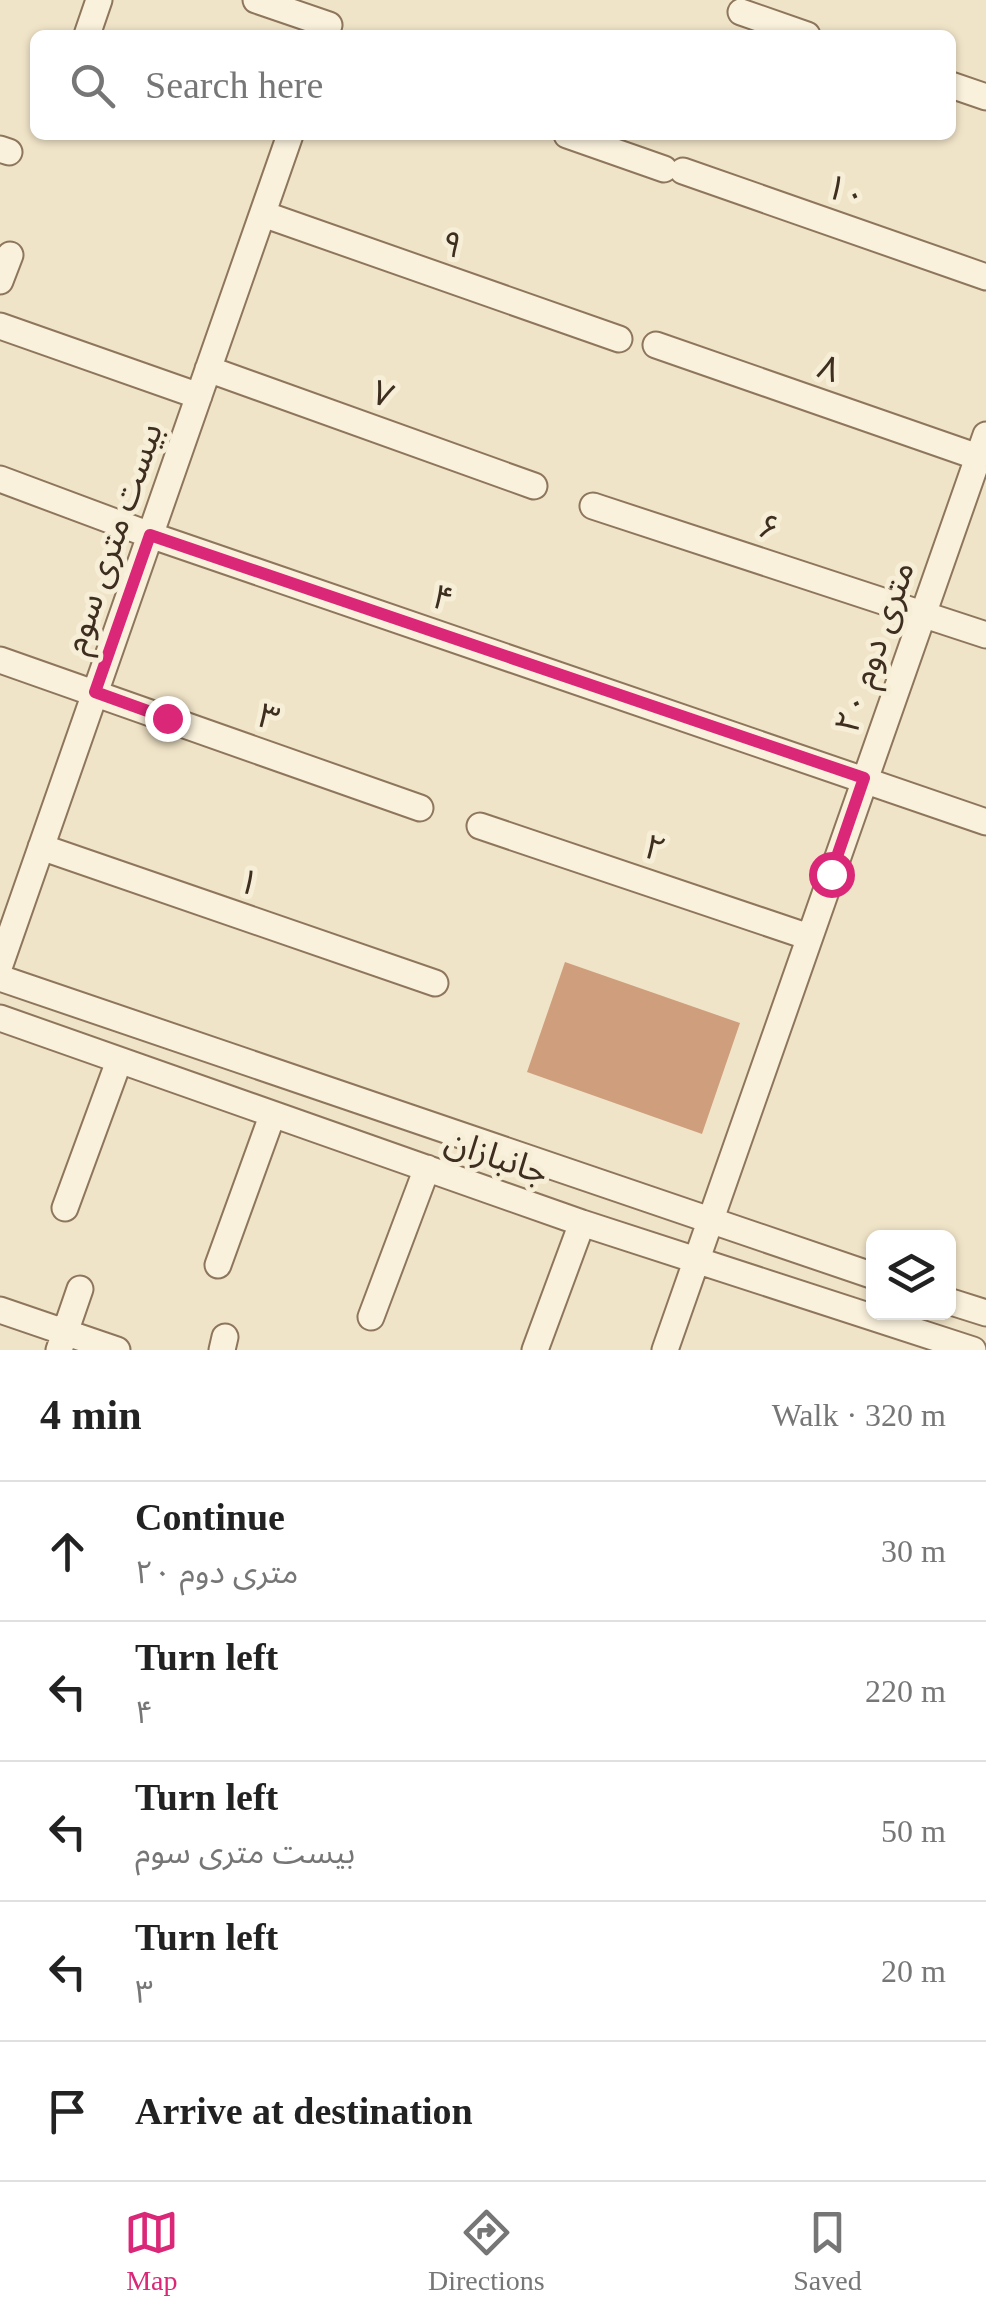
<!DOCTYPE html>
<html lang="en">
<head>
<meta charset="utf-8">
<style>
  body { margin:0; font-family:"Times New Roman","Noto Sans Arabic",serif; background:#f2f2f2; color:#222 }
  .controls { position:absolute; right:30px; bottom:30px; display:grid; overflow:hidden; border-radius:15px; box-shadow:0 2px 8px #0004 }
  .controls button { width:90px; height:90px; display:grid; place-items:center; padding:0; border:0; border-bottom:2px solid #e0e0e0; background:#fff; color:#222; font:50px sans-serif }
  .stop { position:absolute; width:30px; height:30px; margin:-22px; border:8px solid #db2777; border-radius:50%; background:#fff }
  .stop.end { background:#db2777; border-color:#fff; box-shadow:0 2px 10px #0008 }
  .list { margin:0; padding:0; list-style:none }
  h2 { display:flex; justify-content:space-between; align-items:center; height:130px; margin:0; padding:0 40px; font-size:42px }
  h2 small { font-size:32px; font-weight:400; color:#767676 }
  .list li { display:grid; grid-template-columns:65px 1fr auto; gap:30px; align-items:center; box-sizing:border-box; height:140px; padding:0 40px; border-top:2px solid #e0e0e0 }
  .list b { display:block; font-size:38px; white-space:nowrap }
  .list p { margin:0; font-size:32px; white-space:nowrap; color:#767676 }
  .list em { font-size:32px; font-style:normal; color:#767676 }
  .icon { flex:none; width:55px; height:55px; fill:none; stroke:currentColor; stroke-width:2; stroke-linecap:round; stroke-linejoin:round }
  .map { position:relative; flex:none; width:986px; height:1350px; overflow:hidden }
  .search { position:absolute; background:#fff; box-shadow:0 2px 8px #0004; left:30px; right:30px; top:30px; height:110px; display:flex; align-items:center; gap:25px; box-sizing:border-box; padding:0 35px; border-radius:15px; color:#767676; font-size:38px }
  .sheet { height:830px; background:#fff }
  nav { display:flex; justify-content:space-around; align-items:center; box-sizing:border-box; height:140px; border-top:2px solid #e0e0e0; background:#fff; font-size:28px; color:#767676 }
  nav a { display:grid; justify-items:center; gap:5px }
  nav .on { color:#db2777 }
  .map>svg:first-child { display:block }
</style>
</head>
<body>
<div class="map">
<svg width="986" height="1350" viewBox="0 0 986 1350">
  <rect width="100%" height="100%" fill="#f0e4c8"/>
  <path fill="#cf9f7d" d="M565,962L740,1023L702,1134L527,1072Z"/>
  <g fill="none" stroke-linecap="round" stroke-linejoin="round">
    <g stroke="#8d765c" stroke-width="29">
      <path id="minor" d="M256,0L329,25
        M741,12L807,35
        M87,35L99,0
        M951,85L986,97
        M567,135L664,169
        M0,149L9,152
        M683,171L986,277
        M263,214L619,339
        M0,281L10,255
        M0,326L199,396
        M656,345L978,457
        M208,369L534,486
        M0,479L150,535L986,822
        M593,506L986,635
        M0,660L420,808
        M480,826L809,937
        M41,847L435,983
        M0,965L290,135
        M0,978L874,1276
        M0,1018L582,1223L973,1350
        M65,1208L119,1061
        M218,1265L272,1116
        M948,1301L986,1313
        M0,1310L117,1350
        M371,1317L427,1168
        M59,1350L80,1289
        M222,1350L225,1337
        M535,1350L582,1223
        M665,1350L986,435"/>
    </g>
    <use href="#minor" stroke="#faf1dc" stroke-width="25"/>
  </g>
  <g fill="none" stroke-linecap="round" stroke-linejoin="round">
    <path stroke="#db2777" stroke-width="12" d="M167,718L95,692L150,535L864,778L831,874"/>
  </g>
  <g text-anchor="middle" stroke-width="10" stroke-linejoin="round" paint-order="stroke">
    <g font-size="35" fill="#3d2e20" stroke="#f7eed8">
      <text transform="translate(846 191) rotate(19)" y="12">۱۰</text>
      <text transform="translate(452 244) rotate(19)" y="12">۹</text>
      <text transform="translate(829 368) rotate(19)" y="12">۸</text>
      <text transform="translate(383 394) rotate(20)" y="12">۷</text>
      <text transform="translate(769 527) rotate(18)" y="12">۶</text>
      <text transform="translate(112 538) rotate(-71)" y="12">بیست متری سوم</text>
      <text transform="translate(443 598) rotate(19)" y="12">۴</text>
      <text transform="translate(874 647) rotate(-71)" y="12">۲۰ متری دوم</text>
      <text transform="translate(269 717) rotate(19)" y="12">۳</text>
      <text transform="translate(655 848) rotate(19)" y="12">۲</text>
      <text transform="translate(249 882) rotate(19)" y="12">۱</text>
      <text transform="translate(497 1156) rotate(19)" y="12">جانبازان</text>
    </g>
  </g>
</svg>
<div class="controls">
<button><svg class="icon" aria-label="layers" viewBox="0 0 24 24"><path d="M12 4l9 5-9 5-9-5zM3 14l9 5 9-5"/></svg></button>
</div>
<div class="stop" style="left:831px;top:874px"></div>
<div class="stop end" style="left:167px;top:718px"></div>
<div class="search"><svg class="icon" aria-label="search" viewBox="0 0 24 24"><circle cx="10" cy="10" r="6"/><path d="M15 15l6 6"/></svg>Search here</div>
</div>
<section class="sheet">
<h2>4 min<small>Walk · 320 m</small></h2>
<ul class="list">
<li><svg class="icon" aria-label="ahead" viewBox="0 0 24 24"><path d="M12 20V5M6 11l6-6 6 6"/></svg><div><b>Continue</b><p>۲۰ متری دوم</p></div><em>30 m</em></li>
<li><svg class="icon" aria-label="left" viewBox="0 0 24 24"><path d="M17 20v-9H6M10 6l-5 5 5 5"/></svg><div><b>Turn left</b><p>۴</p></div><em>220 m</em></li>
<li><svg class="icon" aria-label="left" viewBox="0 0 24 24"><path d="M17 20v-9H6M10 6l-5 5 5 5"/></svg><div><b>Turn left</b><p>بیست متری سوم</p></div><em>50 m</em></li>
<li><svg class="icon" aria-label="left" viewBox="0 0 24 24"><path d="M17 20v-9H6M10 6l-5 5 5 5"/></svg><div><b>Turn left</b><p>۳</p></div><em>20 m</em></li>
<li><svg class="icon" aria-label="arrive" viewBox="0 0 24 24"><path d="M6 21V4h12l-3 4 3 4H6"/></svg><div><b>Arrive at destination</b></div></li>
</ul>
</section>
<nav>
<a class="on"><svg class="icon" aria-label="map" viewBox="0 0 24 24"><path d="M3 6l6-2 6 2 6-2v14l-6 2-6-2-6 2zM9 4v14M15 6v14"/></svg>Map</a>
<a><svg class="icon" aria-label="directions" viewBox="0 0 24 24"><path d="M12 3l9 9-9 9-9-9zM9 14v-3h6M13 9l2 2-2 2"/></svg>Directions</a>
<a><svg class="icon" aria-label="saved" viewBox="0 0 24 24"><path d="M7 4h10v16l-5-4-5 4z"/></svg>Saved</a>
</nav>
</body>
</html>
